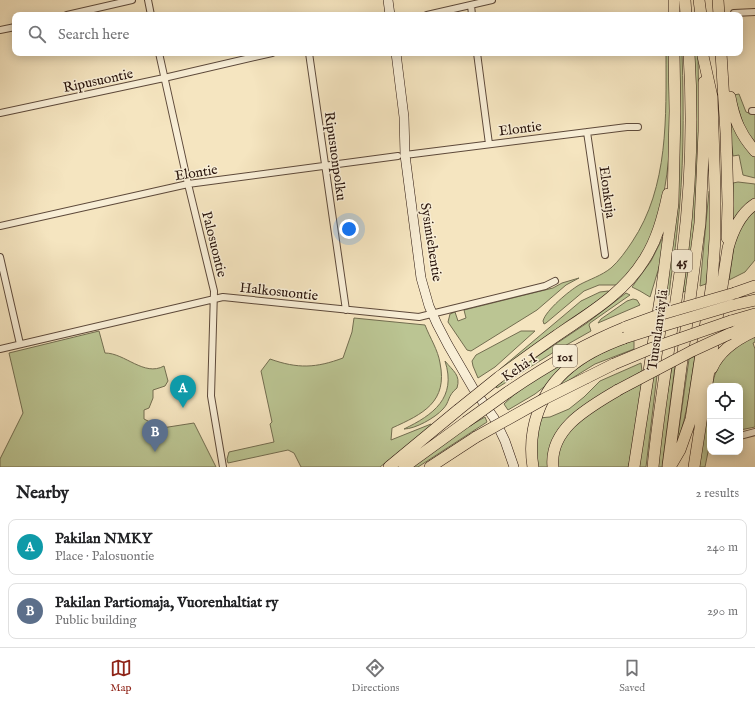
<!DOCTYPE html>
<html lang="en">
<head>
<meta charset="utf-8">
<style>
  body { margin:0; font-family:"IM FELL English",serif; background:#f2f2f2; color:#202124 }
  .controls { position:absolute; right:12px; bottom:12px; display:grid; overflow:hidden; border-radius:8px; box-shadow:0 2px 10px #0003 }
  .controls button { width:36px; height:36px; display:grid; place-items:center; padding:0; border:0; border-bottom:1px solid #e0e0e0; background:#fff; color:#202124; font:20px sans-serif }
  .you { position:absolute; left:349px; top:229px; width:14px; height:14px; margin:-10px; border:3px solid #fff; border-radius:50%; background:#1a73e8; box-shadow:0 0 0 6px #1a73e833 }
  .badge { display:grid; place-items:center; width:26px; height:26px; border-radius:50%; background:#8f2418; color:#fff; font-size:13px; font-weight:700 }
  .pin { position:absolute; translate:-50% -33px; filter:drop-shadow(0 1px 2px #0008) }
  .pin::after { content:''; position:absolute; top:21px; width:14px; height:12px; background:inherit; clip-path:polygon(0 0,100% 0,50% 100%) }
  .list { margin:0; padding:0; list-style:none }
  h2 { display:flex; justify-content:space-between; align-items:center; height:52px; margin:0; padding:0 16px; font-size:17px }
  h2 small { font-size:13px; font-weight:400; color:#757577 }
  .list li { display:grid; grid-template-columns:26px 1fr auto; gap:12px; align-items:center; box-sizing:border-box; height:56px; margin:0 8px 8px; padding:0 8px; border:1px solid #e0e0e0; border-radius:8px }
  .list b { display:block; font-size:15px; white-space:nowrap }
  .list p { margin:0; font-size:13px; white-space:nowrap; color:#757577 }
  .list em { font-size:13px; font-style:normal; color:#757577 }
  .icon { flex:none; width:22px; height:22px; fill:none; stroke:currentColor; stroke-width:2; stroke-linecap:round; stroke-linejoin:round }
  .map { position:relative; flex:none; width:755px; height:467px; overflow:hidden }
  .search { position:absolute; background:#fff; box-shadow:0 2px 10px #0003; left:12px; right:12px; top:12px; height:44px; display:flex; align-items:center; gap:10px; box-sizing:border-box; padding:0 14px; border-radius:8px; color:#757577; font-size:15px }
  .sheet { height:180px; background:#fff }
  nav { display:flex; justify-content:space-around; align-items:center; box-sizing:border-box; height:56px; border-top:1px solid #e0e0e0; background:#fff; font-size:11px; color:#757577 }
  nav a { display:grid; justify-items:center; gap:2px }
  nav .on { color:#8f2418 }
  .map>svg:first-child { display:block }
</style>
</head>
<body>
<div class="map">
<svg width="755" height="467" viewBox="0 0 755 467">
  <rect width="100%" height="100%" fill="#f5e5c0"/>
  <filter id="stains"><feTurbulence type="fractalNoise" baseFrequency=".005" numOctaves="4"/><feColorMatrix values="0 0 0 0 .2 0 0 0 0 .09 0 0 0 0 .02 0 0 0 .5 -.17"/></filter>
  <radialGradient id="worn" r=".72"><stop offset=".6" stop-color="#630" stop-opacity="0"/><stop offset="1" stop-color="#630" stop-opacity=".3"/></radialGradient>
  <path fill="#bbc593" stroke="#726d50" d="M666,53H669C672,113 674,187 648,243C641,258 629,272 618,285H599L584,291L546,323L544,324L543,321C546,310 569,291 579,285C590,279 601,276 611,268C619,261 626,251 632,242C669,187 666,116 666,53Z
    M679,53H682C684,113 684,173 677,232C675,253 671,274 669,295L662,298Z
    M694,53H698L699,131L695,222L687,291L683,292L688,249Z
    M739,94L746,112L752,114H755V145L746,133L734,95Z
    M730,113L755,156V178L743,175L739,155L733,156L730,134Z
    M738,182L755,184V199L731,226L733,183Z
    M709,191H711L709,261L706,284L700,286Z
    M755,208V260L745,272L729,280L735,240L741,224Z
    M663,237H664L660,264L650,297L640,291L632,287L651,261Z
    M579,278L566,285L537,310L471,351L467,350L448,322L450,314L455,312L458,321L466,318L464,310L553,288L562,283Z
    M608,291L611,292L566,322L499,371V370L581,301L600,292Z
    M626,293L630,295L590,323L589,325L591,331L554,352L497,388L496,387L505,378L587,323Z
    M633,299L637,300L640,305L598,323L601,319L627,301Z
    M354,318L425,325C430,338 438,350 440,363C448,402 423,414 392,428L391,440L431,424L432,426L380,467H301L294,453L288,450L228,463L227,459L229,452L274,442L270,424L272,422L261,371L270,359C298,369 316,368 343,358L352,332Z
    M99,331L105,353C125,353 144,377 164,366L168,381L165,386L153,390V398L149,408L144,410V419L162,428L194,423L216,467H0V459L23,413L9,353Z
    M521,331H535L495,367L478,378L473,366L472,361L476,355Z
    M755,335V342L753,343L755,349V427L740,430V386H712C718,356 731,350 755,335Z
    M634,340V349L595,364L558,387C578,363 605,350 634,340Z
    M597,345L558,371L544,387L535,394L508,410L504,404C530,378 565,362 597,345Z
    M695,356C690,384 688,415 677,442L689,359Z
    M445,361C453,371 461,375 457,388C447,396 450,402 443,409C435,418 415,429 404,429C433,415 457,398 445,361Z
    M641,363L642,371L577,412L550,467H536L534,454L539,418L550,417L569,409L584,397L600,381Z
    M675,366L662,467H658L662,423L672,367Z
    M657,375L646,467H638L650,378Z
    M642,383L631,458L628,467H557C557,462 557,456 558,452C568,418 614,399 642,383Z
    M710,394V438L707,440L710,442L705,467H698Z
    M485,417L487,422L418,467H412L466,428Z"/>
  <g fill="none" stroke-linecap="round" stroke-linejoin="round">
    <g stroke="#5d493a" stroke-width="8">
      <path id="street" d="M148,0L151,15
        M471,5L472,15
        M734,13L755,12
        M67,15L132,0
        M427,15L492,0
        M0,30L15,27
        M159,53L188,184L214,291L211,396L223,467
        M309,53L346,310
        M477,53L489,144
        M752,111H755
        M0,113L164,78L272,53
        M587,132L605,255
        M405,155L627,127H638
        M0,226L188,184L398,156
        M0,257L20,344
        M0,349L223,297L419,317L545,286L555,281
        M740,436L755,432"/>
    </g>
    <g stroke="#2a150d" stroke-width="10">
      <path id="secondary" d="M388,0L390,15
        M396,53L404,117L405,155L421,278L429,306L437,324L448,345L473,388L494,418L505,441L514,467"/>
    </g>
    <g stroke="#2a150d" stroke-width="12">
      <path id="highway" d="M674,0V15
        M685,0L686,15
        M699,0L701,15
        M718,0L719,15
        M721,53L726,133L728,204L727,238
        M730,97C734,119 740,134 755,151
        M735,293L755,286
        M733,305L755,300
        M731,321L755,314
        M729,334L755,323
        M712,368C720,350 737,339 755,331
        M499,377C518,363 537,349 556,336C588,314 623,294 644,260C657,240 663,217 668,194
        M586,378L614,364
        M508,392C546,366 584,344 626,327
        M668,466L700,223L704,131V82
        M389,467L458,410
        M404,467L466,422
        M430,467L476,437
        M533,467C527,430 540,391 570,367C585,354 605,345 624,338
        M553,467C549,428 590,407 618,390
        M634,467L661,294L673,203L675,111L674,53
        M653,467C660,394 674,323 683,250C691,185 693,118 689,53
        M670,467L680,450L691,419L712,283L715,239V192L712,97L703,56
        M694,467L728,248C733,230 740,214 755,204"/>
    </g>
    <use href="#street" stroke="#f8eed6" stroke-width="6"/>
    <use href="#secondary" stroke="#f8eed6" stroke-width="9"/>
    <use href="#highway" stroke="#f5e5c0" stroke-width="11"/>
    <g stroke="#2a150d" stroke-width="12" stroke-linecap="butt">
      <path id="highway-bridge" d="M626,327L662,314L735,293
        M624,338L662,326L733,305
        M614,364L650,349L731,321
        M618,390L692,351L729,334
        M458,410L499,377
        M466,422L508,392
        M476,437L544,399L586,378"/>
    </g>
    <use href="#highway-bridge" stroke="#f5e5c0" stroke-width="11"/>
  </g>
  <g text-anchor="middle" stroke-width="3" stroke-linejoin="round" paint-order="stroke">
    <g fill="#f8eed6" stroke="#685649" stroke-width="1">
      <rect x="672" y="250" width="20" height="22" rx="3"/>
      <rect x="553" y="345" width="24" height="22" rx="3"/>
    </g>
    <g font-size="13" font-weight="bold" fill="#2a150d">
      <text x="682" y="266">45</text>
      <text x="565" y="361">101</text>
    </g>
    <g font-size="14" fill="#2a150d" stroke="#f8eed6">
      <text transform="translate(98 80) rotate(-12)" y="5">Ripusuontie</text>
      <text transform="translate(520 128) rotate(-7)" y="5">Elontie</text>
      <text transform="translate(336 156) rotate(82)" y="5">Ripusuonpolku</text>
      <text transform="translate(196 172) rotate(-9)" y="5">Elontie</text>
      <text transform="translate(608 192) rotate(82)" y="5">Elonkuja</text>
      <text transform="translate(432 242) rotate(81)" y="5">Sysimiehentie</text>
      <text transform="translate(215 244) rotate(76)" y="5">Palosuontie</text>
      <text transform="translate(279 291) rotate(6)" y="5">Halkosuontie</text>
      <text transform="translate(657 330) rotate(-82)" y="5">Tuusulanväylä</text>
      <text transform="translate(519 367) rotate(-34)" y="5">Kehä I</text>
    </g>
  </g>
  <rect width="100%" height="100%" filter="url(#stains)"/>
  <rect width="100%" height="100%" fill="url(#worn)"/>
</svg>
<div class="controls">
<button><svg class="icon" aria-label="locate" viewBox="0 0 24 24"><circle cx="12" cy="12" r="6"/><path d="M12 2v4M12 18v4M2 12h4M18 12h4"/></svg></button>
<button><svg class="icon" aria-label="layers" viewBox="0 0 24 24"><path d="M12 4l9 5-9 5-9-5zM3 14l9 5 9-5"/></svg></button>
</div>
<div class="you"></div>
<div class="pin badge" style="left:183px;top:408px;background:#0f9aa8">A</div>
<div class="pin badge" style="left:155px;top:452px;background:#5c6f8a">B</div>
<div class="search"><svg class="icon" aria-label="search" viewBox="0 0 24 24"><circle cx="10" cy="10" r="6"/><path d="M15 15l6 6"/></svg>Search here</div>
</div>
<section class="sheet">
<h2>Nearby<small>2 results</small></h2>
<ul class="list">
<li><span class="badge" style="background:#0f9aa8">A</span><div><b>Pakilan NMKY</b><p>Place · Palosuontie</p></div><em>240 m</em></li>
<li><span class="badge" style="background:#5c6f8a">B</span><div><b>Pakilan Partiomaja, Vuorenhaltiat ry</b><p>Public building</p></div><em>290 m</em></li>
</ul>
</section>
<nav>
<a class="on"><svg class="icon" aria-label="map" viewBox="0 0 24 24"><path d="M3 6l6-2 6 2 6-2v14l-6 2-6-2-6 2zM9 4v14M15 6v14"/></svg>Map</a>
<a><svg class="icon" aria-label="directions" viewBox="0 0 24 24"><path d="M12 3l9 9-9 9-9-9zM9 14v-3h6M13 9l2 2-2 2"/></svg>Directions</a>
<a><svg class="icon" aria-label="saved" viewBox="0 0 24 24"><path d="M7 4h10v16l-5-4-5 4z"/></svg>Saved</a>
</nav>
</body>
</html>
